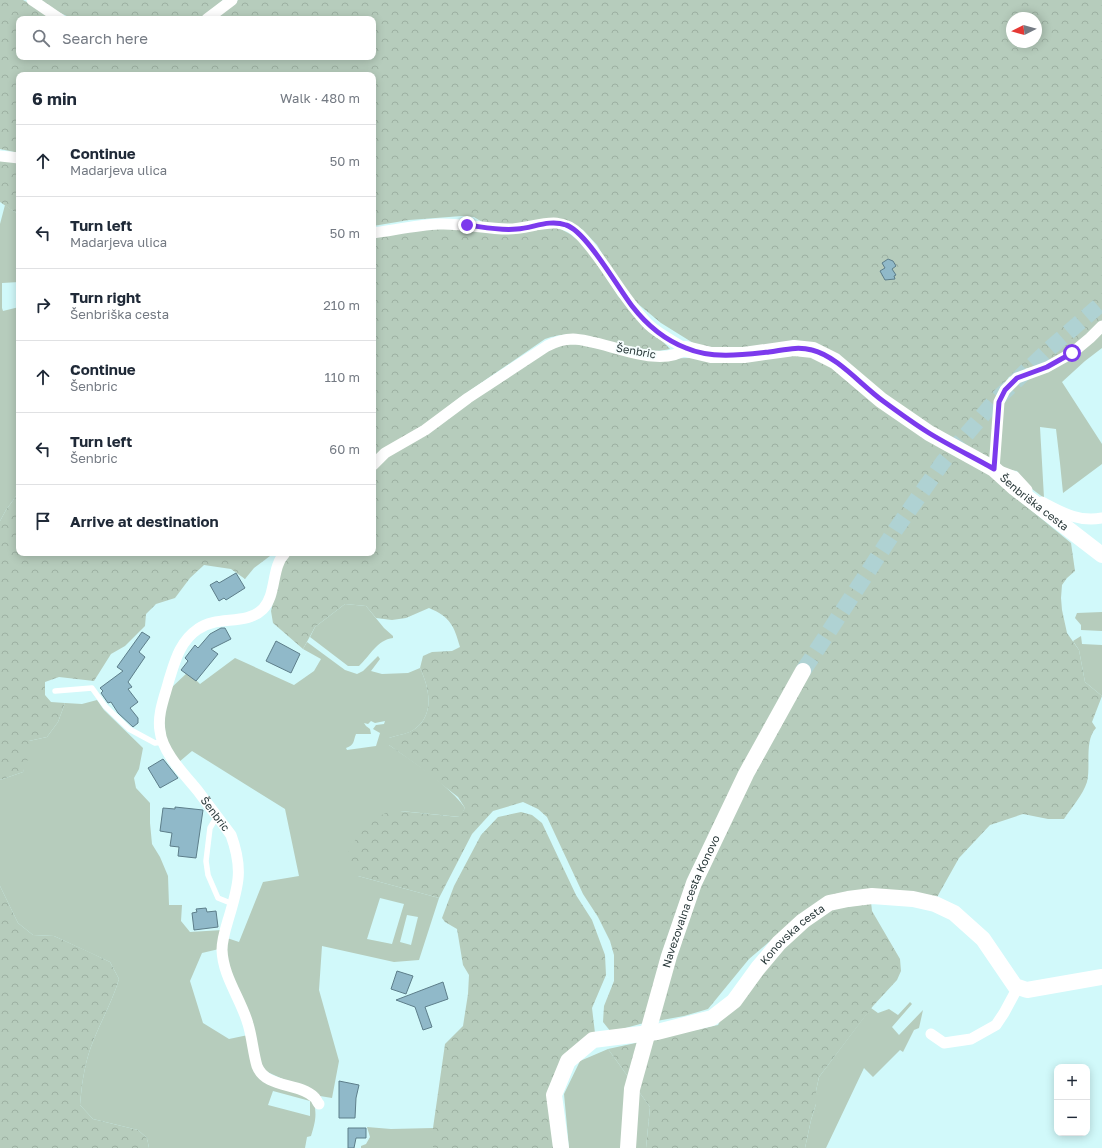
<!DOCTYPE html>
<html lang="en">
<head>
<meta charset="utf-8">
<style>
  body { margin:0; font-family:"Golos Text",sans-serif; background:#f2f2f3; color:#1f2937 }
  .controls { position:absolute; right:12px; bottom:12px; display:grid; overflow:hidden; border-radius:8px; box-shadow:0 2px 10px #0003 }
  .controls button { width:36px; height:36px; display:grid; place-items:center; padding:0; border:0; border-bottom:1px solid #e0e1e3; background:#fff; color:#1f2937; font:20px sans-serif }
  .compass { position:absolute; left:1006px; top:12px; width:36px; height:36px; border-radius:50%; background:#fff; box-shadow:0 2px 10px #0003; rotate:264deg }
  .stop { position:absolute; width:12px; height:12px; margin:-9px; border:3px solid #7c3aed; border-radius:50%; background:#fff }
  .stop.end { background:#7c3aed; border-color:#fff; box-shadow:0 1px 4px #0008 }
  .list { margin:0; padding:0; list-style:none }
  h2 { display:flex; justify-content:space-between; align-items:center; height:52px; margin:0; padding:0 16px; font-size:17px }
  h2 small { font-size:13px; font-weight:400; color:#747a83 }
  .list li { display:grid; grid-template-columns:26px 1fr auto; gap:12px; align-items:center; box-sizing:border-box; height:72px; padding:0 16px; border-top:1px solid #e0e1e3 }
  .list b { display:block; font-size:15px; white-space:nowrap }
  .list p { margin:0; font-size:13px; white-space:nowrap; color:#747a83 }
  .list em { font-size:13px; font-style:normal; color:#747a83 }
  .icon { flex:none; width:22px; height:22px; fill:none; stroke:currentColor; stroke-width:2; stroke-linecap:round; stroke-linejoin:round }
  .map { position:relative; flex:none; width:1102px; height:1148px; overflow:hidden }
  .search { position:absolute; background:#fff; box-shadow:0 2px 10px #0003; left:16px; top:16px; width:360px; height:44px; display:flex; align-items:center; gap:10px; box-sizing:border-box; padding:0 14px; border-radius:8px; color:#747a83; font-size:15px }
  .panel { position:absolute; background:#fff; box-shadow:0 2px 10px #0003; left:16px; top:72px; width:360px; height:484px; border-radius:8px }
  .map>svg:first-child { display:block }
</style>
</head>
<body>
<div class="map">
<svg width="1102" height="1148" viewBox="0 0 1102 1148">
  <defs>
    <pattern id="forest-crowns" width="20" height="18" patternUnits="userSpaceOnUse"><rect width="20" height="18" fill="#b6ccbc"/><path d="M2 6a3 3 0 1 1 6 0M12 15a3 3 0 1 1 6 0" fill="none" stroke="#9cb0a2"/></pattern>
  </defs>
  <rect width="100%" height="100%" fill="#d1f9fa"/>
  <path fill="#b6ccbc" fill-rule="evenodd" d="M5,205L19,215V282L2,283V308L3,311L19,307V492L6,510L0,521V224Z
    M1102,333V348L1085,361L1062,382L1102,444V464L1063,493L1060,463L1056,429L1040,427L1044,498L1028,486L1017,471L1002,469L999,462L1002,405L1009,393L1023,380Z
    M345,604L366,606L384,628L393,636V638C377,640 370,656 359,666H348L310,637L315,627Z
    M1102,612V631L1081,630V625L1075,618L1077,613Z
    M1081,636L1082,644L1102,645V696L1085,682L1079,650L1073,641Z
    M307,642L345,670L357,674L363,671L378,656L380,659L371,671L382,674L408,673L420,668C429,687 435,713 416,728C410,734 397,735 389,738V745C412,761 449,785 465,808L460,817L401,811L358,876L439,898L419,960L394,962L322,946L319,990L339,1061L332,1098L320,1096L263,1070L226,964L227,938L239,942L263,882L299,876L285,809L192,751L179,762L167,744L163,715L170,689L188,672L200,684L235,658L294,685L314,671L321,659L303,649ZM371,721L375,723L385,721L384,724L376,725L373,729L380,733L376,746L347,750L346,748C355,745 353,741 356,734H371L370,729L366,726L364,723L368,724ZM380,898L404,904L392,944L367,939ZM407,915L418,917L411,945L400,942Z
    M97,700L104,710L143,748L139,769L134,778L136,788L150,803V823L152,844L160,857L168,876L169,905H182L181,921L190,932L222,930L219,949L202,953L190,981L203,1023L229,1039L248,1035L254,1068L314,1102C317,1116 315,1123 311,1136L307,1137L305,1148H149L147,1138L138,1130L93,1119L80,1105C82,1082 85,1060 94,1039C102,1019 113,1000 119,979L110,962L54,936L33,935L18,923L0,886V780L23,772L29,741L47,737L58,722L65,703L82,704ZM273,1091L310,1101V1116L268,1105Z
    M910,1002L912,1004L892,1027L899,1035L923,1010L919,1028L914,1030L903,1052L900,1050L873,1077L864,1068L826,1148H805L811,1120L816,1104V1091L819,1077L871,1008L878,1013L889,1009L898,1015Z
    M608,1049L650,1107L646,1148H569L564,1094L580,1061Z
    M367,1127L391,1129L433,1128V1148H361V1146L366,1144L370,1137Z"/>
  <path fill="url(#forest-crowns)" fill-rule="evenodd" d="M0,0H23L58,19H19V57H373V19H213L238,0H1102V324L1070,350L1040,365L1020,370L1009,377L998,392L992,462L931,432L837,357L736,352L698,346L661,323L626,294L597,245L583,230L569,222L501,226H489L474,217L462,216L409,220L373,226V75H19V153L0,149ZM1012,18H1036V42H1012Z
    M38,0H223L200,19H73L50,8Z
    M0,155L19,159V215L0,202Z
    M555,226L570,234L589,249L618,296L670,349C629,359 588,322 545,339L459,398L415,433L373,460V235L409,227Z
    M568,342L648,359L812,355L1002,481L1020,501L1071,543L1075,571L1067,578L1062,585L1061,598L1062,610L1067,633L1079,650L1085,682L1102,696L1092,722L1096,728C1084,741 1091,766 1087,782C1083,795 1071,808 1064,819H1048L1023,814L990,825L959,858L936,899L923,896L803,913L749,959L708,1009L684,1016L640,1024L611,1032L603,1022L604,1006L614,981V955L610,941L598,917L583,894L547,817L538,809L523,802L493,811L472,834L439,898L358,876L346,858L351,846L366,825L390,810L459,817L465,808L458,797L417,765L389,745V738C397,735 409,734 416,728C435,713 429,687 420,668L423,656L432,652L452,651L460,647C454,625 450,617 429,608L406,618L392,620L376,618L366,606L345,604L315,627L303,649L273,623L271,611L282,564L289,553H373V470L378,463L524,364L556,345Z
    M19,492V553H274L254,568L245,579L231,569L204,565L190,578L175,598L156,604L146,614L145,626L125,646L111,654L94,681L59,677L45,682V695L51,702L65,703L58,722L47,737L29,741L31,751L23,772L0,780V521L6,510Z
    M521,812L532,815L542,823L576,895L592,920L605,955L606,975L592,1008L595,1033L562,1062L554,1148H433V1128L445,1044L463,1026L468,994L469,975L463,965L457,929L445,922L442,918L454,886L481,835L498,817Z
    M0,886L18,923L33,935L54,936L87,951L110,962L119,979C113,1000 102,1019 94,1039C85,1060 82,1082 80,1105L93,1119L138,1130L147,1138L149,1148H0Z
    M871,902L872,911L900,959L901,971L897,980L873,1006L819,1077L816,1091V1104L811,1120L805,1148H646L650,1107L608,1049L718,1025L738,986L827,907Z"/>
  <path fill="#90b9c9" stroke="#5d7e8a" d="M888,259L893,261L896,266L892,269L896,275L894,276L895,279L885,280L880,271L885,268L882,263Z
    M236,573L245,588L226,600L224,598L219,601L210,585L217,581L219,583Z
    M221,628H225L231,639L211,649L218,654L196,681L181,670L188,661L185,658L195,645L198,648L210,634Z
    M142,632L150,637L139,652L145,657L128,682L132,687L128,689L138,702L130,708L138,718V723L133,727L118,713L111,702L108,703L101,693L103,691L100,688L123,671L117,667Z
    M276,641L300,654L291,673L266,661Z
    M163,759L178,778L160,788L148,768Z
    M175,807L203,810L196,858L178,856L179,847L170,846L172,833L160,831L163,808L175,809Z
    M206,908L207,912L216,911L218,927L194,930L192,913L197,912L196,909Z
    M397,971L413,976L406,994L391,989Z
    M443,982L448,999L425,1007L432,1027L423,1030L415,1007L396,1000Z
    M339,1081L359,1085L356,1098L355,1118H339Z
    M348,1128H366V1138H356L354,1148H348Z"/>
  <g fill="none" stroke-linecap="round" stroke-linejoin="round">
    <path stroke="#afd2d3" stroke-width="16" stroke-dasharray="16 8" stroke-linecap="butt" d="M803,671L896,529L943,462L994,402L1048,350L1102,303"/>
    <path stroke="#fff" stroke-width="5.5" d="M55,691L92,688L105,706L129,729L155,743L163,742
      M217,816L210,828L206,861L208,875L218,898L233,904"/>
    <g stroke="#fff" stroke-width="11">
      <path d="M32,0L60,19"/>
      <path d="M207,19L232,0"/>
      <path d="M0,156L19,158"/>
      <path d="M373,233C395,230 417,225 439,224C463,223 485,229 508,229C535,229 558,212 580,235C606,262 621,297 648,324C658,334 673,341 686,349C658,370 605,340 573,339C563,339 555,342 547,346L468,398L425,430L385,453L373,465"/>
      <path d="M1027,490L1015,477L994,469L999,402L1005,390L1017,378L1047,367L1072,353L1090,338L1102,326"/>
      <path d="M1042,502C1063,513 1078,522 1102,518"/>
      <path id="s1" d="M285,553C271,567 277,594 263,609C246,626 217,615 198,629C180,641 175,661 169,680C165,696 157,714 160,731C162,752 185,775 198,791C209,806 220,820 231,835C243,868 239,884 229,917C226,927 222,939 222,950C223,977 241,999 248,1024C252,1037 253,1052 257,1066C266,1089 299,1082 314,1097C316,1098 317,1102 319,1104"/>
      <path d="M931,1034L944,1043L971,1039L996,1025L1004,1013L1018,987"/>
    </g>
    <g stroke="#fff" stroke-width="16">
      <path id="s2" d="M686,349L711,355H744L794,348L813,350L835,361L881,400L929,433L994,469L1015,488L1102,555"/>
      <path id="s3" d="M561,1148L554,1095L568,1061L593,1040L657,1032L712,1018L734,1001L758,968L779,943L803,921L829,903L848,899L872,896L913,899L935,904L954,913L983,939L1015,986L1027,990L1102,977"/>
      <path id="s4" d="M628,1148L632,1089L669,956L694,883L746,774L803,671"/>
    </g>
  </g>
  <g fill="none" stroke-linecap="round" stroke-linejoin="round">
    <path stroke="#7c3aed" stroke-width="5" d="M467,225C483,227 500,231 517,229C533,228 549,219 566,225C586,231 618,288 632,306C646,324 665,340 686,348C711,359 742,355 769,352C784,350 797,346 812,350C837,356 862,386 883,401C898,412 913,423 929,433C950,446 973,457 994,469L999,402L1005,390L1017,378L1047,367L1072,353"/>
  </g>
  <g text-anchor="middle" stroke-width="3.5" stroke-linejoin="round" paint-order="stroke">
    <g font-size="11" fill="#273738" stroke="#f7ffff">
      <text transform="translate(636 351) rotate(10)" y="4">Šenbric</text>
      <text dy="4" stroke="none"><textPath href="#s2" startOffset="398">Šenbriška cesta</textPath></text>
      <text dy="4" stroke="none"><textPath href="#s1" startOffset="343">Šenbric</textPath></text>
      <text dy="4" stroke="none"><textPath href="#s4" startOffset="256">Navezovalna cesta Konovo</textPath></text>
      <text dy="4" stroke="none"><textPath href="#s3" startOffset="361">Konovska cesta</textPath></text>
    </g>
  </g>
</svg>
<div class="controls">
<button>+</button>
<button>−</button>
</div>
<svg class="compass" viewBox="-18 -18 36 36"><path d="M0-13l5 13h-10z" fill="#e53935"/><path d="M0 13l5-13h-10z" fill="#747a83"/></svg>
<div class="stop" style="left:1072px;top:353px"></div>
<div class="stop end" style="left:467px;top:225px"></div>
<div class="search"><svg class="icon" aria-label="search" viewBox="0 0 24 24"><circle cx="10" cy="10" r="6"/><path d="M15 15l6 6"/></svg>Search here</div>
<section class="panel">
<h2>6 min<small>Walk · 480 m</small></h2>
<ul class="list">
<li><svg class="icon" aria-label="ahead" viewBox="0 0 24 24"><path d="M12 20V5M6 11l6-6 6 6"/></svg><div><b>Continue</b><p>Madarjeva ulica</p></div><em>50 m</em></li>
<li><svg class="icon" aria-label="left" viewBox="0 0 24 24"><path d="M17 20v-9H6M10 6l-5 5 5 5"/></svg><div><b>Turn left</b><p>Madarjeva ulica</p></div><em>50 m</em></li>
<li><svg class="icon" aria-label="right" viewBox="0 0 24 24"><path d="M7 20v-9h11M14 6l5 5-5 5"/></svg><div><b>Turn right</b><p>Šenbriška cesta</p></div><em>210 m</em></li>
<li><svg class="icon" aria-label="ahead" viewBox="0 0 24 24"><path d="M12 20V5M6 11l6-6 6 6"/></svg><div><b>Continue</b><p>Šenbric</p></div><em>110 m</em></li>
<li><svg class="icon" aria-label="left" viewBox="0 0 24 24"><path d="M17 20v-9H6M10 6l-5 5 5 5"/></svg><div><b>Turn left</b><p>Šenbric</p></div><em>60 m</em></li>
<li><svg class="icon" aria-label="arrive" viewBox="0 0 24 24"><path d="M6 21V4h12l-3 4 3 4H6"/></svg><div><b>Arrive at destination</b></div></li>
</ul>
</section>
</div>
</body>
</html>
